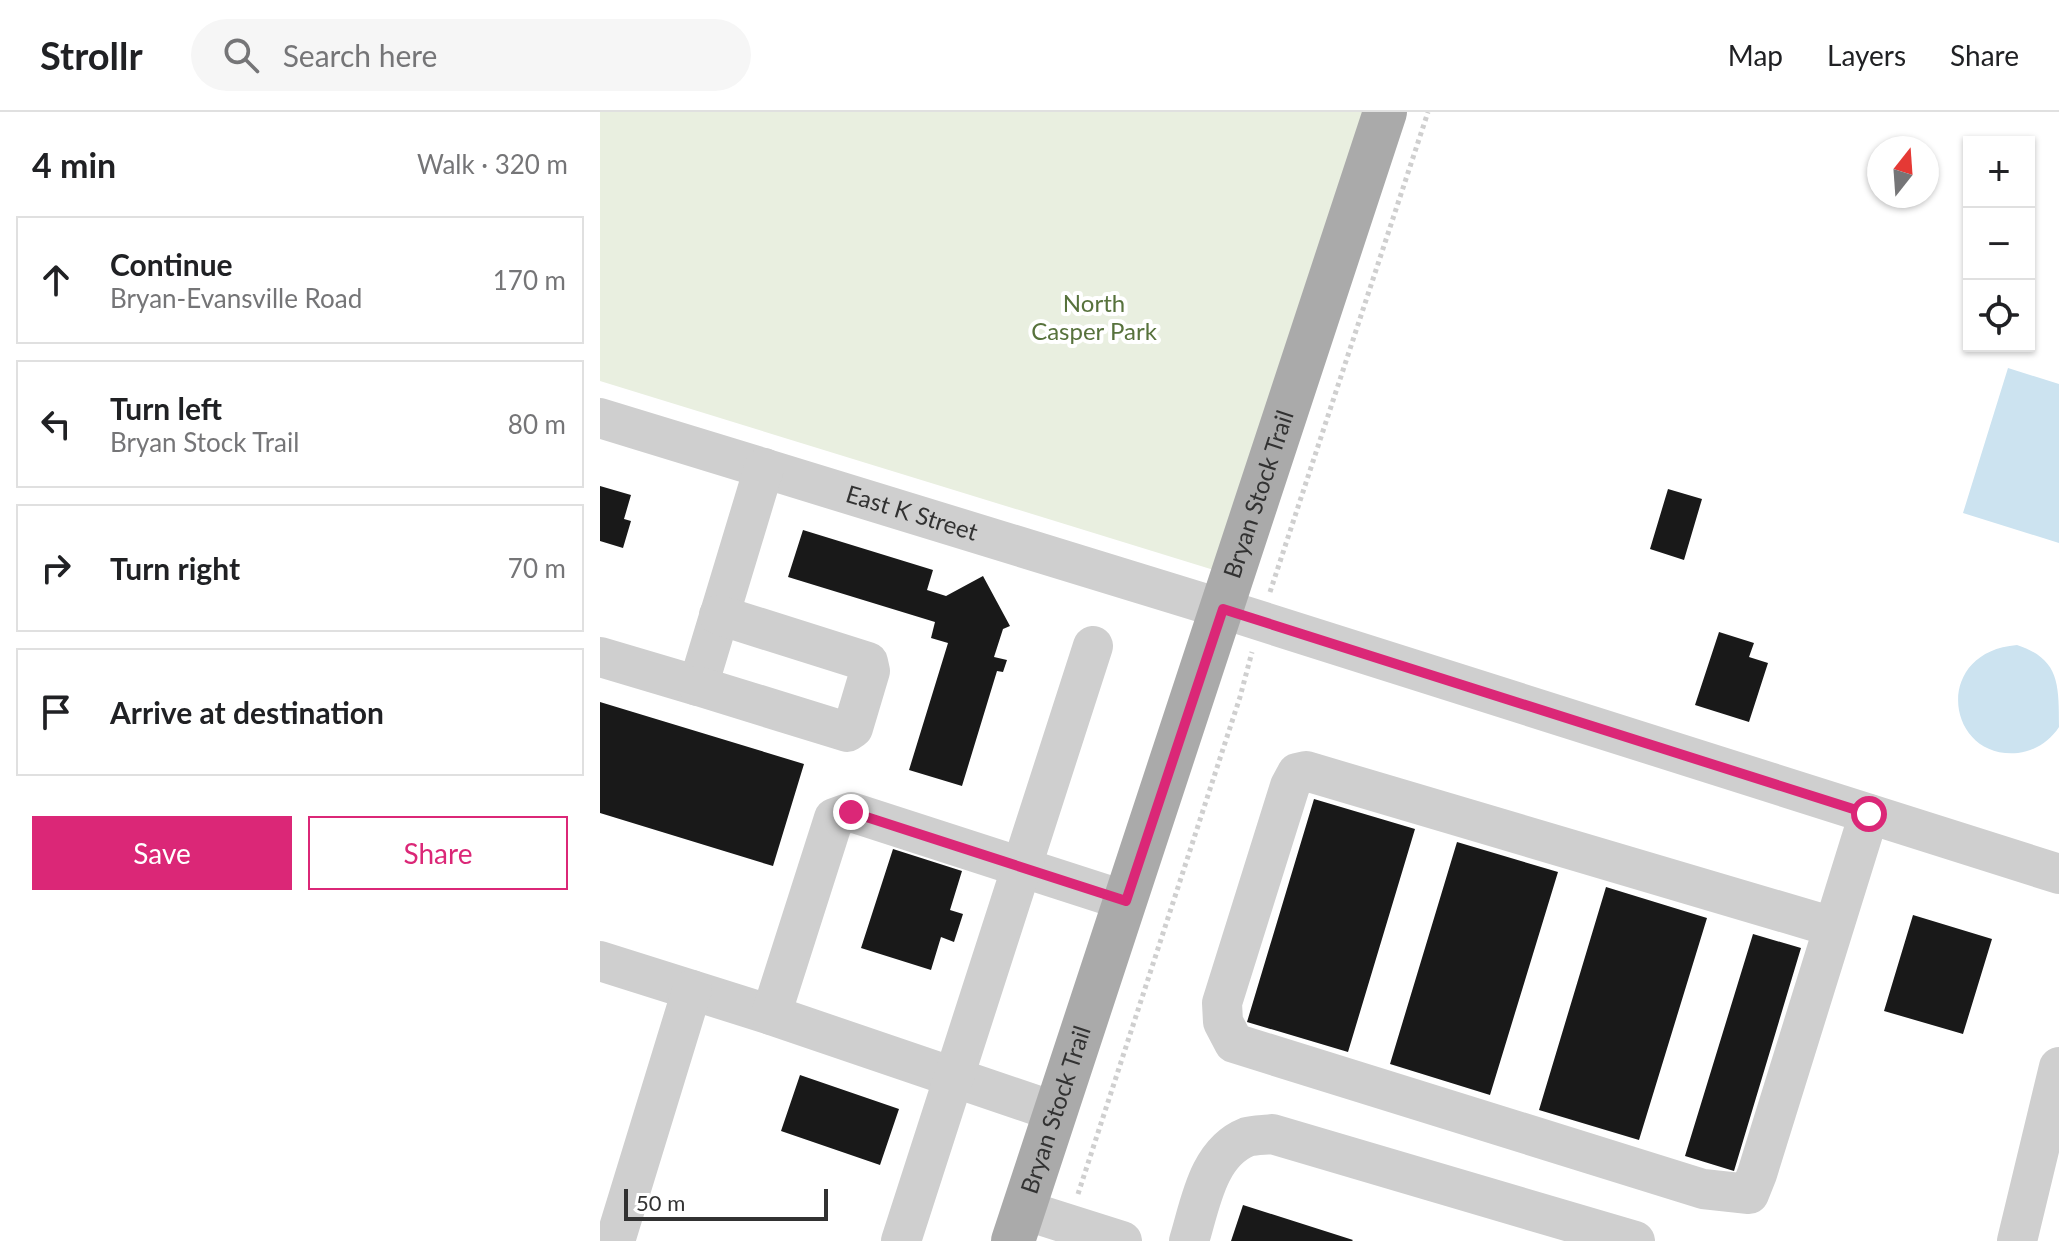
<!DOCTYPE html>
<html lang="en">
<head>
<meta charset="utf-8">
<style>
  body { margin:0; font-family:Lato,sans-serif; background:#f6f6f6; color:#202124 }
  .controls { position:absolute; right:24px; top:24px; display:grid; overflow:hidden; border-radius:0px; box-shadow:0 2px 6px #0004 }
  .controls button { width:72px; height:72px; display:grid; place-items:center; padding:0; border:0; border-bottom:2px solid #e0e0e0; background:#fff; color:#202124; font:40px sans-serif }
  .compass { position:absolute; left:1267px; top:24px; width:72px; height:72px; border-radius:50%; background:#fff; box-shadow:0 2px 6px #0004; rotate:17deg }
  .scale { position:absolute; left:24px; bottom:20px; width:204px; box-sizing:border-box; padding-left:8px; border:4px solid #323232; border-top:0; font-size:22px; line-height:28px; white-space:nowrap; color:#323232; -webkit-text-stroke:6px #fff; paint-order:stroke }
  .stop { position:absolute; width:24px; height:24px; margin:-18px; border:6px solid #db2777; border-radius:50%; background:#fff }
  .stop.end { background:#db2777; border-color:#fff; box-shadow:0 2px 8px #0008 }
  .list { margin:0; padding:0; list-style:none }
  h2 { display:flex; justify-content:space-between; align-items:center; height:104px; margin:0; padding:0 32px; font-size:34px }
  h2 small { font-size:26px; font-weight:400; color:#757577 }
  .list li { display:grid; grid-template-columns:52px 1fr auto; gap:24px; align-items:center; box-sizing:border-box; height:128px; margin:0 16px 16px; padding:0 16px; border:2px solid #e0e0e0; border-radius:0px }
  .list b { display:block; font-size:30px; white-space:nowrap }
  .list p { margin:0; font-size:26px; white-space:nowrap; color:#757577 }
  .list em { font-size:26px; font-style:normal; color:#757577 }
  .actions { display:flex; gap:16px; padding:24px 32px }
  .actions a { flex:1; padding:18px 0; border:2px solid #db2777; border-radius:0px; text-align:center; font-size:28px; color:#db2777 }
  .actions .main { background:#db2777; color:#fff }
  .icon { flex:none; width:44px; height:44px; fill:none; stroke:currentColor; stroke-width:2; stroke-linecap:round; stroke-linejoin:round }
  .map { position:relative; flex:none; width:1459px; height:1129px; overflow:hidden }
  header { display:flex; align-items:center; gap:48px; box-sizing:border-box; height:112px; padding:0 40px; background:#fff; border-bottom:2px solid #e0e0e0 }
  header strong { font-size:38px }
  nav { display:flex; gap:44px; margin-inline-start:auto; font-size:28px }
  .search { width:560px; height:72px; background:#f6f6f6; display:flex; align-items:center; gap:20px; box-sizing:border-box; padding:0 28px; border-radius:44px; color:#757577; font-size:30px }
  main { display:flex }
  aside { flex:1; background:#fff }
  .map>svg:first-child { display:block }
</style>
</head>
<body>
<header>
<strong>Strollr</strong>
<div class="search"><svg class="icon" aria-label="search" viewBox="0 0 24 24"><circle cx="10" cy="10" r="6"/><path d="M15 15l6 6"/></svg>Search here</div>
<nav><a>Map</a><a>Layers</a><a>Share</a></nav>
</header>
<main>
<aside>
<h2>4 min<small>Walk · 320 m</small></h2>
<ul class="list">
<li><svg class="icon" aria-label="ahead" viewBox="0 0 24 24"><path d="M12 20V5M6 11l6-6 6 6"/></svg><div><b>Continue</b><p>Bryan-Evansville Road</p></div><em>170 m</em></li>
<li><svg class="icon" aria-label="left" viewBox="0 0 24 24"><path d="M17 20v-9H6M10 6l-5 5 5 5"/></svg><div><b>Turn left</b><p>Bryan Stock Trail</p></div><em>80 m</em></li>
<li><svg class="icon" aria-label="right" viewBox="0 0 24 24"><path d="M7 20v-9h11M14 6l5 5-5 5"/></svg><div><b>Turn right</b></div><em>70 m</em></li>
<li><svg class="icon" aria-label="arrive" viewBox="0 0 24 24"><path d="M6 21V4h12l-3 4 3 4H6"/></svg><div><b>Arrive at destination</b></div></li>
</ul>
<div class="actions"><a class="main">Save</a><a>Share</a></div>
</aside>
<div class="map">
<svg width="1459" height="1129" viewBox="0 0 1459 1129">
  <rect width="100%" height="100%" fill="#fff"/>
  <path fill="#e9efe0" d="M0,0H773L630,463L0,269Z"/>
  <path fill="#cce3f0" d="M1408,256L1459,272V431L1363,401Z
    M1417,533C1459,547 1459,571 1459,615C1450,629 1435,639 1418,641C1346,648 1331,540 1417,533Z"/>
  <path fill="#191919" d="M0,374L31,383L24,407L31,409L23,436L0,429Z
    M1068,377L1102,387L1084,448L1050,437Z
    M203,418L333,458L327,478L346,484L383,464L410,514L403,517L394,545L407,548L403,560L397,559L362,674L309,658L348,531L331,526L335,510L188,465Z
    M1119,520L1154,531L1149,545L1168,551L1149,610L1095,593Z
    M0,590L204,652L173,754L0,701Z
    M714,687L815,717L748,940L647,910Z
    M857,730L958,760L890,983L790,952Z
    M293,737L362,759L350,798L363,802L354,830L341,825L331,858L261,836Z
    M1006,775L1107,806L1039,1028L939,998Z
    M1313,803L1392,827L1363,922L1284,899Z
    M1153,822L1201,836L1134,1059L1085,1044Z
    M200,963L299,997L280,1053L181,1019Z
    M643,1093L753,1128L752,1129H631Z"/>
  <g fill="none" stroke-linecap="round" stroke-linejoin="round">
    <path stroke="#cfcfcf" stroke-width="5" stroke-dasharray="4 4" stroke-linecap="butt" d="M670,480L828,0
      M478,1082L640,585L652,540"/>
    <g stroke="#cfcfcf" stroke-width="40">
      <path id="s1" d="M0,306L623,497L1459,762"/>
      <path d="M0,545L98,574L164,356"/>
      <path d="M98,574L247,620L253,616L270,559L268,550L119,503"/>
      <path d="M1233,815L706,659L697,661L690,674L622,891L623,910L634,931L1103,1077L1149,1082L1157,1062L1269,702"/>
      <path d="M0,849L171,903"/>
      <path d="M456,1000L171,903L234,706L251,700L526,789"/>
      <path d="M424,1098L522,1129"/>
      <path d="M15,1129L92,878"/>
      <path d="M301,1129L493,534"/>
      <path d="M589,1129C600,1094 607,1041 647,1025C654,1023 665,1023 672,1022L1035,1129"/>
      <path d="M1417,1129L1459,955"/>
    </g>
    <path stroke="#aaa" stroke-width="44" id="s2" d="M413,1129L785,0"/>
  </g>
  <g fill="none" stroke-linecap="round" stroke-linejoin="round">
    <path stroke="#db2777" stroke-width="10" d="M251,700L526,789L623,497L1269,702"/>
  </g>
  <g text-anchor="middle" stroke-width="8" stroke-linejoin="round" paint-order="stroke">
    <g font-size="24" fill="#57723c" stroke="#fff">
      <text x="494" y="200">North<tspan x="494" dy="28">Casper Park</tspan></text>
    </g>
    <g font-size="24" fill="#323232" stroke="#fff">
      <text dy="8" stroke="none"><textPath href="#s2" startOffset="786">Bryan Stock Trail</textPath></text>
      <text dy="8" stroke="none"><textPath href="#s1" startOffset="326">East K Street</textPath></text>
      <text dy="8" stroke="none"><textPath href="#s2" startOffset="138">Bryan Stock Trail</textPath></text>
    </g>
  </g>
</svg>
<div class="controls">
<button>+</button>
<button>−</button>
<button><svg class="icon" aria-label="locate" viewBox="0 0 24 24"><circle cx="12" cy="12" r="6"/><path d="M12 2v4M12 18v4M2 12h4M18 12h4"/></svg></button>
</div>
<svg class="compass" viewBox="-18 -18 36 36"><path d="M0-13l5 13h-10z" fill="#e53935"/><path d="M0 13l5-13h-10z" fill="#757577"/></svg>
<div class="scale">50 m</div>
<div class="stop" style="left:1269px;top:702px"></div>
<div class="stop end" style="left:251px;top:700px"></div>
</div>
</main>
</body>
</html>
